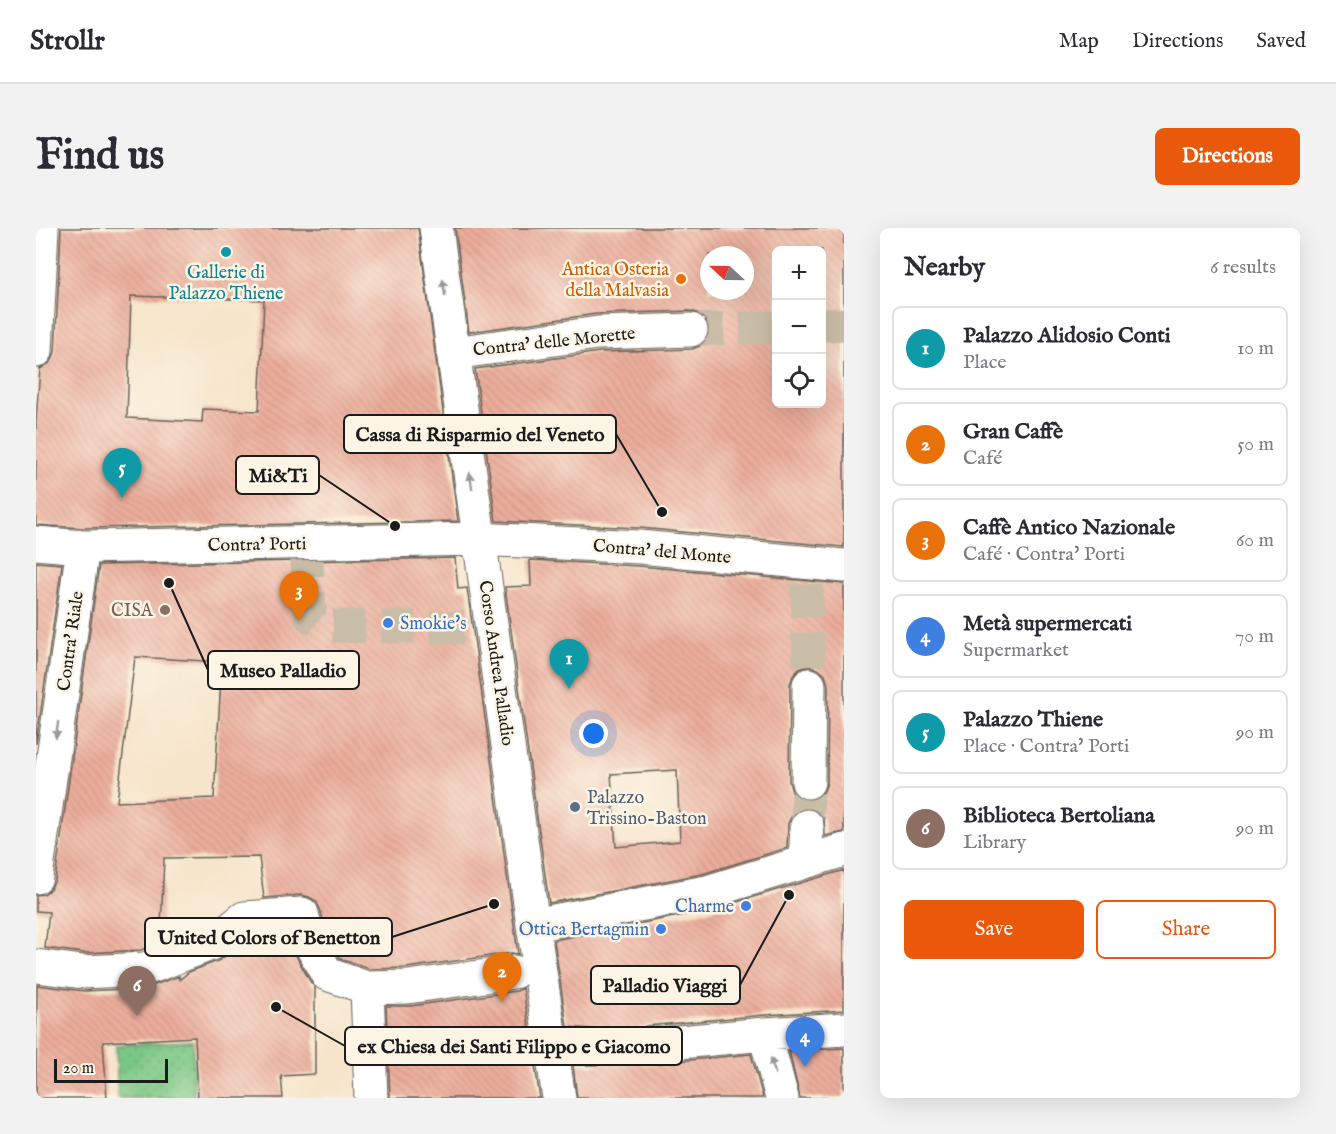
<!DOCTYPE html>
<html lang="en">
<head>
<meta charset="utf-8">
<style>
  body { margin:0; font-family:"IM FELL English",serif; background:#f2f2f3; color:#2b2b33 }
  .controls { position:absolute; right:18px; top:18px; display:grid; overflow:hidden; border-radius:9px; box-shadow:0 6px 24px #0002 }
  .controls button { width:54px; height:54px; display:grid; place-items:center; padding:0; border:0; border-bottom:2px solid #e1e1e2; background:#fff; color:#2b2b33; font:30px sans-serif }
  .compass { position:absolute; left:664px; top:18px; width:54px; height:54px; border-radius:50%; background:#fff; box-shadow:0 6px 24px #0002; rotate:292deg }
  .scale { position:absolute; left:18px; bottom:15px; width:114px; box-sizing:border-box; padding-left:6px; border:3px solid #1c1c1c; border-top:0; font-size:16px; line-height:21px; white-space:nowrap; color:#1c1c1c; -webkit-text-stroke:4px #fcf5e5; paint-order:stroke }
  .you { position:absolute; left:558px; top:506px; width:21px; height:21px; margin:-15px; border:4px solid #fff; border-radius:50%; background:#1a73e8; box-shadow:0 0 0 9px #1a73e833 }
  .badge { display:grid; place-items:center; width:39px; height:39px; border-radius:50%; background:#ea580c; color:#fff; font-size:20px; font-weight:700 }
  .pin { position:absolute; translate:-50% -50px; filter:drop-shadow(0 2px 3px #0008) }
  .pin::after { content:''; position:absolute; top:32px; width:21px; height:18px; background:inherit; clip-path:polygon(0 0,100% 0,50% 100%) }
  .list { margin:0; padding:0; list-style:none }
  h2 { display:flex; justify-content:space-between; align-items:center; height:78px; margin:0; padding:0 24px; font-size:26px }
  h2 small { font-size:20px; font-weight:400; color:#7c7c81 }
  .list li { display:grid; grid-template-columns:39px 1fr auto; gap:18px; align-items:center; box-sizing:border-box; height:84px; margin:0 12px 12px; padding:0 12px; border:2px solid #e1e1e2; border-radius:9px }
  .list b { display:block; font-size:22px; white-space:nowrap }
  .list p { margin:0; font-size:20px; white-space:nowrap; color:#7c7c81 }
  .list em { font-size:20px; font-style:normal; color:#7c7c81 }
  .actions { display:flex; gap:12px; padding:18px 24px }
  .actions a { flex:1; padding:14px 0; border:2px solid #ea580c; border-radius:9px; text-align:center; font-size:21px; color:#ea580c }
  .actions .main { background:#ea580c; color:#fff }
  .icon { flex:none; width:33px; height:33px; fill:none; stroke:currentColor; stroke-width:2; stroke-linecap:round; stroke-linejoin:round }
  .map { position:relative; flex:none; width:808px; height:870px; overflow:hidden; border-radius:9px }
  header { display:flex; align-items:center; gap:36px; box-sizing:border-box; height:84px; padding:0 30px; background:#fff; border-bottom:2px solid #e1e1e2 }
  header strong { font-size:28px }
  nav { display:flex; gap:33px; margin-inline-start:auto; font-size:21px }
  .intro { display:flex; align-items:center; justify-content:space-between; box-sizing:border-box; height:144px; padding:0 36px }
  h1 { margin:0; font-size:42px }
  .button { padding:15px 27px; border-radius:9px; background:#ea580c; color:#fff; font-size:21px; font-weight:700 }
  main { display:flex; gap:36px; padding:0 36px }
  aside { flex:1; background:#fff; border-radius:9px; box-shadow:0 6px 24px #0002 }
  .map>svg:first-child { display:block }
</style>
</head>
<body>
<header>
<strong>Strollr</strong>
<nav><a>Map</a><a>Directions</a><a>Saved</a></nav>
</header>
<div class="intro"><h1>Find us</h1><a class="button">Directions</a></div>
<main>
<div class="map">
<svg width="808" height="870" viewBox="0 0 808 870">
  <defs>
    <pattern id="grass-dots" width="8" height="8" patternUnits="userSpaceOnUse" patternTransform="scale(1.5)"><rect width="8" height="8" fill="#7ac785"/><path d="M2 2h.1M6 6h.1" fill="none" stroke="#69aa72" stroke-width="1.8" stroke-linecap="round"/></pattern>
    <pattern id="building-back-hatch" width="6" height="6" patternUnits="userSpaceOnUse" patternTransform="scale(1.5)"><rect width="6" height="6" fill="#ecad9b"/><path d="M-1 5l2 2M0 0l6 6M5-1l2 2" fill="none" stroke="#ca9485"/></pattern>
  </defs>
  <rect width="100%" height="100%" fill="#fcf5e5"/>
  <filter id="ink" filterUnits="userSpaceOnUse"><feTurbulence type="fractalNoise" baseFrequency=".0167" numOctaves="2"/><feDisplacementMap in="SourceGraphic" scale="12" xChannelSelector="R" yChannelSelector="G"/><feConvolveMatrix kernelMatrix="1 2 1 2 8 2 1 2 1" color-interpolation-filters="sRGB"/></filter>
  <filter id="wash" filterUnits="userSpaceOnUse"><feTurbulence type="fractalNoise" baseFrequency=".008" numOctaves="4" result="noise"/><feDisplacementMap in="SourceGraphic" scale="24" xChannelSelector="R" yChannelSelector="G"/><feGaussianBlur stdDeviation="1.35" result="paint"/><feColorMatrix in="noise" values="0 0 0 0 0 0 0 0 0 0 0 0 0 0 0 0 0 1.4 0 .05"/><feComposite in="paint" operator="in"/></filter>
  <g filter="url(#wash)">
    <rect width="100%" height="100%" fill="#f6e5cb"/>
    <path fill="url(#grass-dots)" stroke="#4b7250" stroke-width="1.5" d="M157,813L158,870H82L80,817Z"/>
    <g id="blocks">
      <path fill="url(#building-back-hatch)" fill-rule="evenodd" d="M25,0H382L422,293L48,300L0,297V192L4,141L15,134L19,124ZM95,68L228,72L223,183L167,181L166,194L91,190Z
        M419,0H808V319L604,300L460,293L439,141L564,124L656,121L664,118L671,111L674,101L671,92L664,86L654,83L560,86L433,104ZM741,22H786V176H741ZM673,27H709V63H673Z
        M419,330L422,361L431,360L482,726L475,725L370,740L334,741L304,731L291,706L284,681L280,673L273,669L265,667L228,670L223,629L128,630L125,699L144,701V708L105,722L48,725L9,720L13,684L0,683V667L8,666L14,661L19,652L63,337ZM99,429L186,434L178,570L81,574Z
        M494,332L602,338L808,356V604L789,608L788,590L782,583L773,579L763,581L756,587L752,596L751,620L666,646L513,675L469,359L495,358ZM774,438L782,441L789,447L792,457L791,554L788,563L782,570L771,573L763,570L756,564L753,554L754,457L757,448L763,441ZM641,542L644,613L580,619L575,546Z
        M0,334L26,336L0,516Z
        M808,642V782L728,787L610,798L601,802L595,810L593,819L596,827L604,834L613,836L715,826L727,870H541L537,837H561L569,831L573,821L571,812L564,805L556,801L531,799L518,712L674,682Z
        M252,706L257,722L275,755L279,759V846L245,848L247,870H162L159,809L67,814L71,870H0L1,757L48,763L110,760L143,748V752L153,744L184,732L215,708Z
        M487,760L504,870H354L350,778H375L481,763Z
        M808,820V870H764L753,823Z"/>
    </g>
  </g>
  <g filter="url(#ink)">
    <use href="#blocks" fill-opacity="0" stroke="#686259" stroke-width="1.5"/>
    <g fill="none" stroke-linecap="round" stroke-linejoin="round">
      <path stroke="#cabda8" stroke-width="33" stroke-dasharray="33 16" stroke-linecap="butt" d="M786,97L808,96
        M655,102L740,99
        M270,316L274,388L288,398L456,400
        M771,356L773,457
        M771,598L772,554
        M554,820L612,817"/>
      <g stroke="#686259" stroke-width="35">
        <path id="minor" d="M400,0L497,697L523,870
          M0,123L6,0
          M417,125L562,105L655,102
          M0,315L47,319L443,311L603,319L808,338
          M772,554L773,457
          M769,633L771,598
          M0,649L47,319
          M497,697L671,664L808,622
          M0,738L47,744L109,741L177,715L208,690L266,686L273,713L291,746L331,760L372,759L478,744
          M331,760L335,870
          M729,806L746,870
          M515,816L554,820
          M612,817L729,806L808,801"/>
      </g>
      <use href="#minor" stroke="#fff" stroke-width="33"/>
    </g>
    <defs><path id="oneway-solid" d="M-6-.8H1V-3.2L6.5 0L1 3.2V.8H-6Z" transform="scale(1.5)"/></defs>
    <g fill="#999">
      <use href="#oneway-solid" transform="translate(408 60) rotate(-98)"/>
      <use href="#oneway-solid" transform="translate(435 253) rotate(-98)"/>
      <use href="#oneway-solid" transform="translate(21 502) rotate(98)"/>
      <use href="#oneway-solid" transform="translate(737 838) rotate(-106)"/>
    </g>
  </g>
  <circle fill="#0f9aa8" stroke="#fcf5e5" stroke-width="2" cx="190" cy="24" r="6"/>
  <circle fill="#e8710a" stroke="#fcf5e5" stroke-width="2" cx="645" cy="51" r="6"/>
  <circle fill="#8d6e63" stroke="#fcf5e5" stroke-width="2" cx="129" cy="382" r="6"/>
  <g fill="#3f7fe0" stroke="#fcf5e5" stroke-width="2">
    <circle cx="352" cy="395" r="6"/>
    <circle cx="710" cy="678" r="6"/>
    <circle cx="625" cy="701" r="6"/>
  </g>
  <circle fill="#5c6f8a" stroke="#fcf5e5" stroke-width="2" cx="539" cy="579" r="6"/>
  <g text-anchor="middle" stroke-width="5" stroke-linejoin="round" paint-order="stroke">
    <g font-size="18" fill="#c56008" stroke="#fcf5e5" text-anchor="end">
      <text x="633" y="47">Antica Osteria<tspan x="633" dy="21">della Malvasia</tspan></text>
    </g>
    <g font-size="18" fill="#0d838f" stroke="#fcf5e5">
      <text x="190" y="50">Gallerie di<tspan x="190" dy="21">Palazzo Thiene</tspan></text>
    </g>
    <g font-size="18" fill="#1c1c1c" stroke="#fcf5e5">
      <text transform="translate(518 113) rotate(-6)" y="6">Contra' delle Morette</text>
      <text transform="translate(221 316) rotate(-1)" y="6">Contra' Porti</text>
      <text transform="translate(626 323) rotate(5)" y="6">Contra' del Monte</text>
      <text transform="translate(34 413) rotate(-82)" y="6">Contra' Riale</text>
      <text transform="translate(461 435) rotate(82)" y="6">Corso Andrea Palladio</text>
    </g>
    <g font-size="18" fill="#785e54" stroke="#fcf5e5" text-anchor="end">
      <text x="117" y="388">CISA</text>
    </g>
    <g font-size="18" fill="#366cbe" stroke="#fcf5e5" text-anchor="end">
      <text x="364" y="401" text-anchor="start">Smokie's</text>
      <text x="698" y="684">Charme</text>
      <text x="613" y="707">Ottica Bertagmin</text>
    </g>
    <g font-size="18" fill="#4e5e75" stroke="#fcf5e5" text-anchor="start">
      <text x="551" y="575">Palazzo<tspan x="551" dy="21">Trissino-Baston</tspan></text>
    </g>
  </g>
  <path fill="none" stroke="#1c1c1c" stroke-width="2" d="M626 284L580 206M359 298L283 247M133 355L172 442M458 676L356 709M753 667L704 757M240 779L309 818"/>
  <g fill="#1c1c1c" stroke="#fcf5e5" stroke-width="2">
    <circle cx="626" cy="284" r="6"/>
    <circle cx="359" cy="298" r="6"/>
    <circle cx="133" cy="355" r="6"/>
    <circle cx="458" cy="676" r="6"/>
    <circle cx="753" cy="667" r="6"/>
    <circle cx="240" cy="779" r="6"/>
  </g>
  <g fill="#fcf5e5" stroke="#1c1c1c" stroke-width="2">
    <rect x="308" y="187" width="272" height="38" rx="6"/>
    <rect x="200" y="228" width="83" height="38" rx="6"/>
    <rect x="172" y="423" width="151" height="38" rx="6"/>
    <rect x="109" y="690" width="247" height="38" rx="6"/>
    <rect x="555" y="738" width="149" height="38" rx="6"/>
    <rect x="309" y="799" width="337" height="38" rx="6"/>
  </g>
  <g font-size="20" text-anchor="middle" font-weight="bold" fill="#1c1c1c">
    <text x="444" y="213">Cassa di Risparmio del Veneto</text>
    <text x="242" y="254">Mi&amp;Ti</text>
    <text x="247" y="449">Museo Palladio</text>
    <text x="233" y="716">United Colors of Benetton</text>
    <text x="629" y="764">Palladio Viaggi</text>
    <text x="478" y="825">ex Chiesa dei Santi Filippo e Giacomo</text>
  </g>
</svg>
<div class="controls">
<button>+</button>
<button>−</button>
<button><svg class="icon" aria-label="locate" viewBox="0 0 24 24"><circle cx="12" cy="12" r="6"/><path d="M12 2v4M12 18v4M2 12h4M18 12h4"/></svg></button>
</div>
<svg class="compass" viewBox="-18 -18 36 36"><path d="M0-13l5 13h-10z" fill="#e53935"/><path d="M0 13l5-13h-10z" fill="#7c7c81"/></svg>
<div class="scale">20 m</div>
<div class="you"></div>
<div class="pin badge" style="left:533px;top:461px;background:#0f9aa8">1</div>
<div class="pin badge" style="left:466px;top:774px;background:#e8710a">2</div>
<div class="pin badge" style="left:263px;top:393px;background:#e8710a">3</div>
<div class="pin badge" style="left:769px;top:839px;background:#3f7fe0">4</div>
<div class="pin badge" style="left:86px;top:270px;background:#0f9aa8">5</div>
<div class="pin badge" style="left:101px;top:788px;background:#8d6e63">6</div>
</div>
<aside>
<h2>Nearby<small>6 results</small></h2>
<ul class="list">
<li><span class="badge" style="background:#0f9aa8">1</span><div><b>Palazzo Alidosio Conti</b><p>Place</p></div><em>10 m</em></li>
<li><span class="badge" style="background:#e8710a">2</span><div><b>Gran Caffè</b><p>Café</p></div><em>50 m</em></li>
<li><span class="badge" style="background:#e8710a">3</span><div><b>Caffè Antico Nazionale</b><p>Café · Contra' Porti</p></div><em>60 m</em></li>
<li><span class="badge" style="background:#3f7fe0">4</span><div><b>Metà supermercati</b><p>Supermarket</p></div><em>70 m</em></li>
<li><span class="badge" style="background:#0f9aa8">5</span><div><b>Palazzo Thiene</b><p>Place · Contra' Porti</p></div><em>90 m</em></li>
<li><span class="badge" style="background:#8d6e63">6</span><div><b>Biblioteca Bertoliana</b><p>Library</p></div><em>90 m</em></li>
</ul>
<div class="actions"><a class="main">Save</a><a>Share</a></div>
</aside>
</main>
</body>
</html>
